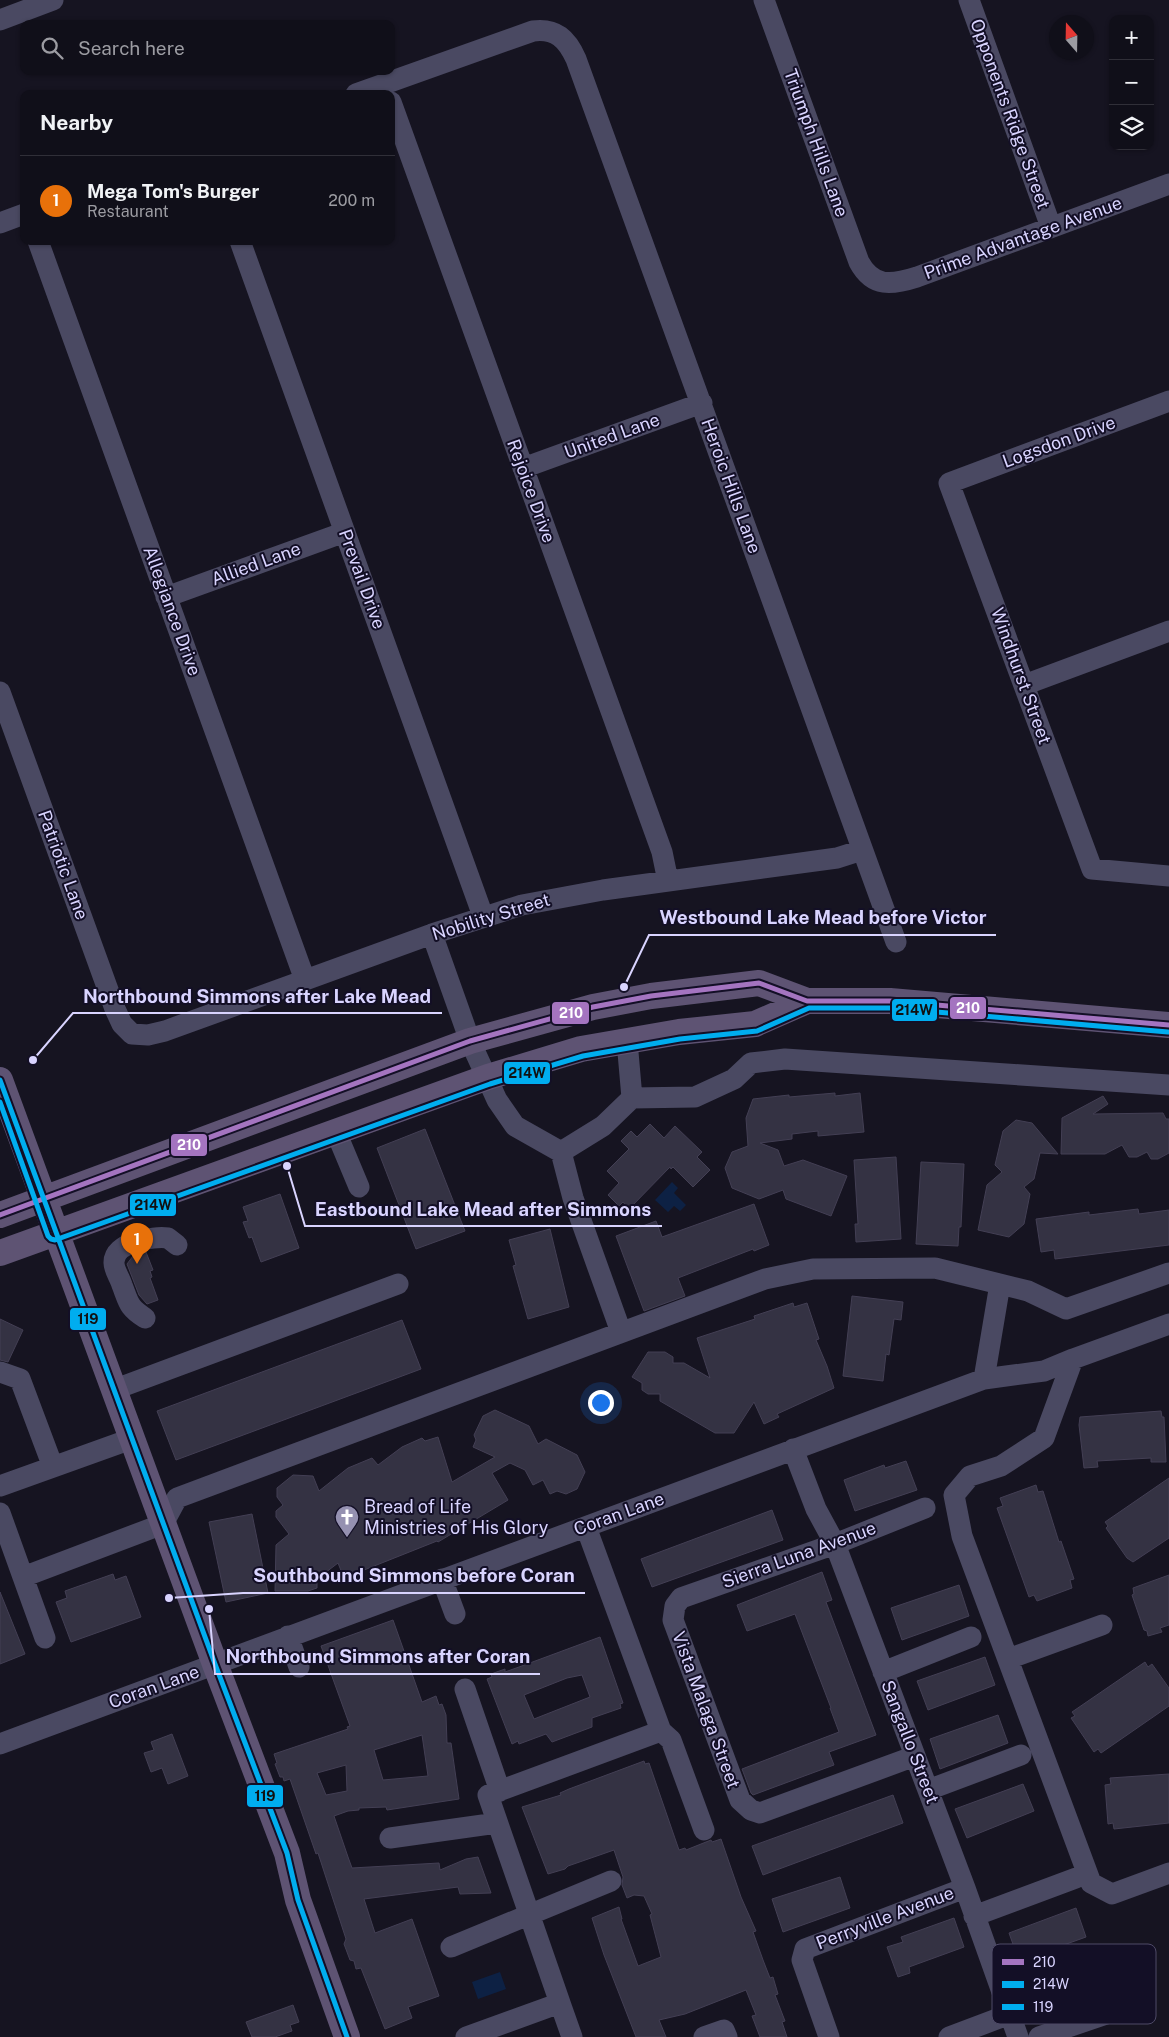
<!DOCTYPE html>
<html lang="en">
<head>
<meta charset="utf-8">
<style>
  body { margin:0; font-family:"Public Sans",sans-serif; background:#191822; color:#f1f3f6 }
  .controls { position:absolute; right:15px; top:15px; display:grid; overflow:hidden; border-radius:10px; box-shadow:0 1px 4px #0004 }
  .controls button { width:45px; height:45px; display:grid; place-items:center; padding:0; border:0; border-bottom:1px solid #302f38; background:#100f19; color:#f1f3f6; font:25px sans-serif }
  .compass { position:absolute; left:1049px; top:15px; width:45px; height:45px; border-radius:50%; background:#100f19; box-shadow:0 1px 4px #0004; rotate:340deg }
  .you { position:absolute; left:600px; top:1402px; width:18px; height:18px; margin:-12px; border:4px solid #fff; border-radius:50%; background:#1a73e8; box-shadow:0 0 0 8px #1a73e833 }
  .badge { display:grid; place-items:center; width:32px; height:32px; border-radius:50%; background:#8c9099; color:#fff; font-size:16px; font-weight:700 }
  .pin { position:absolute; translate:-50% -41px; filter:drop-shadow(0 1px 2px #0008) }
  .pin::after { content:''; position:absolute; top:26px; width:18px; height:15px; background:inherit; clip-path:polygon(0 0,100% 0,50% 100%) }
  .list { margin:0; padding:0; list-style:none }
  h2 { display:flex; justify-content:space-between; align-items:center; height:65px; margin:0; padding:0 20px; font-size:21px }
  h2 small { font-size:16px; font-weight:400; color:#9c9ca2 }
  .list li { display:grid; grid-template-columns:32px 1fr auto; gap:15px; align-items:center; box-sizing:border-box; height:90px; padding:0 20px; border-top:1px solid #302f38 }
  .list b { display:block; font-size:19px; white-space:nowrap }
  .list p { margin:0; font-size:16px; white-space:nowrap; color:#9c9ca2 }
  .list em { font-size:16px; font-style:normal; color:#9c9ca2 }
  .icon { flex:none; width:28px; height:28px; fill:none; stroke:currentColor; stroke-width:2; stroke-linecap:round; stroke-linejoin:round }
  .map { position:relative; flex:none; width:1169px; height:2037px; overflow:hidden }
  .search { position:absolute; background:#100f19; box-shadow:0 1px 4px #0004; left:20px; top:20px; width:375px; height:55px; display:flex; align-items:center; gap:12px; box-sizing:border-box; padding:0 18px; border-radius:10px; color:#9c9ca2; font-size:19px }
  .panel { position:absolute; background:#100f19; box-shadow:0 1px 4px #0004; left:20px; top:90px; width:375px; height:155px; border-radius:10px }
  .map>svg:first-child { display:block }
</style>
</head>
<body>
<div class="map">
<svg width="1169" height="2037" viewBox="0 0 1169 2037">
  <rect width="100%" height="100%" fill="#161421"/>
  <path fill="#0d2144" d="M672,1182L678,1188L674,1193L686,1205L680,1211L674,1206L668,1212L655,1200Z
    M500,1972L506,1989L478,1999L472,1982Z"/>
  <path fill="#343243" stroke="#433f54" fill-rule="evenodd" d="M835,1093V1096L860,1093L864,1132L818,1136V1131L792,1134V1139L760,1143L778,1150L784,1166L803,1160L847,1176L831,1216L786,1199L783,1190L759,1199L732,1188L725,1168L732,1152L748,1146L746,1118L753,1099L789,1095V1097Z
    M1103,1096L1108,1104L1093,1114L1163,1113L1166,1119H1169V1153L1158,1159H1151L1147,1152L1137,1157H1129L1122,1145L1105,1154H1061L1062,1118Z
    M1016,1120L1032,1123L1058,1154L1040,1153L1034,1179L1024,1187L1030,1194L1024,1224L1009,1237L978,1230L987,1185L1002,1172L995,1165L1003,1131Z
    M650,1124L664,1138L675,1126L702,1152L697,1157L710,1170L693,1187L673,1167L671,1169L670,1167L629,1209L623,1202L619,1206L608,1195L619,1183L607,1171L629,1149L621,1141L631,1131L637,1137Z
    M425,1129L465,1231L416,1249L377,1148Z
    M896,1157L901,1239L856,1242L855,1224H858L854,1160Z
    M921,1162L964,1164L961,1227H959L958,1246L916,1244Z
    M280,1194L299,1248L261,1262L252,1237L249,1238L243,1222L248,1221L243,1207Z
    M754,1204L769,1245L754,1251L753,1249L678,1278L685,1296L644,1311L616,1236L656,1221L662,1237Z
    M1138,1209L1139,1214L1169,1210V1245L1055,1259L1054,1250L1041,1252L1036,1219L1089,1212V1215Z
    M550,1229L569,1307L528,1319L513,1266L516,1265L509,1240Z
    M146,1252L153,1270L150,1271L152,1277L150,1278L158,1300L147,1304L139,1295L127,1264L133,1256Z
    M852,1296L903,1302L901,1320L894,1319L889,1355L886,1354L883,1381L843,1376Z
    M793,1303L794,1307L807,1303L819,1339L816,1340L827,1366L834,1388L777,1414L779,1417L764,1424L754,1402L734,1433H715L660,1401V1394H648L642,1390V1383L632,1377L648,1352H665L673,1357V1363H684L710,1378L697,1338L755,1319L754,1316Z
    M0,1319L23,1330L8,1362L0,1360Z
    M402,1320L421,1369L176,1460L157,1411Z
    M495,1410L529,1426L538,1444L546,1439L577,1455L585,1472L577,1489L566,1494L557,1491L550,1494L543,1480L533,1485L525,1470L510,1463L492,1473L508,1500L438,1542L437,1541L344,1578L338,1563L317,1579V1588L308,1591H275L276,1545L289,1534L276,1517V1511L283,1505L277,1497V1488L293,1475L313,1476L319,1491L348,1468L372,1458L378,1465L402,1447L422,1438L425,1441L438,1437L452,1482L495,1457L473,1447L476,1440L474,1435L483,1416Z
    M1161,1411L1162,1417H1164L1166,1462H1151V1458L1097,1461L1098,1467L1084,1468L1079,1425L1080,1417Z
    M906,1461L917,1490L855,1511L844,1480L884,1465L885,1468Z
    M1169,1478V1538L1133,1562L1127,1558L1106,1528L1108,1526L1105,1522Z
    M1036,1485L1038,1492L1043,1491L1059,1542L1061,1541L1074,1579L1070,1580L1072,1588L1037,1601L1034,1595L1029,1597L997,1508L1003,1506L1000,1498Z
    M772,1510L783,1540L652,1587L641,1559Z
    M252,1514L268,1593L226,1602L209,1522Z
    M822,1572L832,1600L826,1602L876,1735L829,1752L834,1765L753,1795L751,1793L742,1769L839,1732L830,1708H831L795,1614L747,1631L737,1605Z
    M113,1574L115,1580L126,1576L141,1617L71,1642L56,1602L67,1598L65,1591Z
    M1169,1575V1625L1160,1628L1162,1632L1148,1636L1147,1631L1144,1630L1132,1595L1134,1594L1133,1588Z
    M959,1585L969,1616L902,1640L891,1608Z
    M0,1592L25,1654L0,1664Z
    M393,1620L422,1702L436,1696L439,1705L442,1704L446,1715L447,1743H451L459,1799L387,1810L386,1807L359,1808V1810L348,1811L334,1816L348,1857L352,1868L439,1863L440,1870L466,1859L478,1857L491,1893L460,1894L458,1887L364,1899L375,1933L412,1919L439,1996L408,2007L412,2018L385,2029L361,1968L356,1969L354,1961L350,1960L344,1944L346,1939L318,1853L316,1854L290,1779L284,1781L283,1777H280L275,1764L277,1763L274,1754L348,1729L347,1727L350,1726L321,1646ZM422,1735L428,1776L383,1780L374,1750ZM346,1765L347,1791L326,1795L317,1773Z
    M600,1637L623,1703L620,1704L621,1708L592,1718V1727L552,1742L546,1734L519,1744L518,1741L512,1744L487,1679L492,1677L491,1674L505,1669V1672L519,1667ZM582,1675L590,1697L534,1719L524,1695L567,1678Z
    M985,1657L995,1685L928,1710L917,1681Z
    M1145,1662L1148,1667L1152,1664L1169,1688V1706L1101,1753L1098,1749L1094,1752L1071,1718L1075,1716L1072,1712Z
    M998,1715L1008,1743L940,1769L930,1739Z
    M172,1734L188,1776L168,1784L162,1768L151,1772L144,1753L154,1750L151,1742Z
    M644,1761L645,1764L649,1763L679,1850L685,1848L686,1850L711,1840L712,1842L721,1839L741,1897L756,1931L753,1932L763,1960L770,1978L773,1977L778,1994L775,1995L785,2021L782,2022L787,2037H760L752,2016L756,2015L746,1990L685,2014L659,2020L666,2037H636L604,1955L592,1918L619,1907L622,1919H621L638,1966L661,1957L650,1915L652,1914L644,1896L634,1895L627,1898L622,1885L623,1877L614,1850L568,1866L565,1869L548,1874L522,1807L561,1795L560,1793L569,1789Z
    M1169,1774V1823L1114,1829L1113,1823L1108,1824L1105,1785L1111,1784L1110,1778Z
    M1023,1784L1034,1811L967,1838L955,1809Z
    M893,1795L903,1823L763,1875L752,1846Z
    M840,1877L850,1908L783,1932L772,1899Z
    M1076,1908L1086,1937L1019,1961L1009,1933Z
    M954,1918L964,1947L909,1967L910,1973L898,1977L887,1947L903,1942L901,1937Z
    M293,2005L299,2022L290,2025L292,2031L275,2037H252L246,2022Z"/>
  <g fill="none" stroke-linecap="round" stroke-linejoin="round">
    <path stroke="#4a4962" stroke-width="21" d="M764,0L859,262C873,288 892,285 917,277L1169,184
      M969,0L1051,227
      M0,20L53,0
      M356,94L533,31C556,28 567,39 576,59L896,942
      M391,102L662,852L668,881
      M0,223L24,214
      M38,241L305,980
      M240,241L483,916
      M1169,401L949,483L1092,869L1169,876
      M523,468L702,403
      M166,597L345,532
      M1024,685L1169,631
      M0,692L115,1009L122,1024L132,1034L148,1035L165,1031L432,934L522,905L603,890L837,858L862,850
      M432,934L470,1041L497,1100L515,1126L561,1152L573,1198L621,1332
      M627,1041L632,1098L695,1097L734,1079L751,1063L785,1059L1169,1085
      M336,1132L359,1187
      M561,1152L603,1126L632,1098
      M145,1318C128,1307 129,1303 122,1285C120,1278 114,1270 114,1263C113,1242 153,1236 168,1238L177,1245
      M1169,1324L1073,1359L1044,1438L1001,1466L970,1476L954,1495L962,1536L1091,1883L1112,1894L1169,1873
      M0,1372L20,1379L53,1467
      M984,1379L1000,1284
      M113,1390L398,1284
      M793,1449L816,1509L835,1544L965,1888L1018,2037
      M0,1486L131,1439
      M0,1513L23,1577L163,1524L177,1498L765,1279L813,1269L935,1268L1028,1291L1066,1309L1169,1273
      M586,1527L661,1731L671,1740L704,1830
      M23,1577L45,1638
      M442,1579L455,1614
      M288,1636L299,1667
      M1008,1659L1102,1625
      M883,1672L971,1637
      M465,1689L500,1791
      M0,1744L984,1379L1044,1371L1073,1359
      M915,1756L760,1813L751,1810L740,1800L673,1620L675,1606L681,1598L835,1544L925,1508
      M928,1790L1021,1755
      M390,1838L497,1823
      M974,1916L1076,1878
      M451,1947L611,1881
      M560,2003L572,2037
      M466,2037L560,2003L488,1795L661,1731
      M704,2037L724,2030L727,2037
      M829,2037L802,1960L805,1949L965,1888
      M949,2037L1010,2014
      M1039,2037L1109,2013"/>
    <path stroke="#5e5373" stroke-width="26" d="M0,1080L215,1664L287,1853L298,1900L347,2037
      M0,1215L470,1041L593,1007L651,996L759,983L807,1001H890L1169,1025
      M0,1253L488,1077L581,1049L679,1032L755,1024L807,1001"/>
    <g stroke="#130f26" stroke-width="9">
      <path id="bus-1" d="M0,1215L470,1041L593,1007L651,996L759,983L807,1001H890L1169,1025"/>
    </g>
    <g stroke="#130f26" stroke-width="9">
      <path id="bus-2" d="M0,1102L48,1236L51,1239L55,1240L490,1084L583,1056L680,1039L757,1031L809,1008H890L1168,1032"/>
    </g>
    <g stroke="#130f26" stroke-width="9">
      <path id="bus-3" d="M0,1080L215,1664L287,1853L298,1900L347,2037"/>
    </g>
    <use href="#bus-1" stroke="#a474c0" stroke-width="5"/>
    <use href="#bus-2" stroke="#00adef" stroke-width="5"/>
    <use href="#bus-3" stroke="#00adef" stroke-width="5"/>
  </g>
  <defs>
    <g id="church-pin" transform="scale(1.25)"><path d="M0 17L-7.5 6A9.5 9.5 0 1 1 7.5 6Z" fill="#9591b1" stroke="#130f26"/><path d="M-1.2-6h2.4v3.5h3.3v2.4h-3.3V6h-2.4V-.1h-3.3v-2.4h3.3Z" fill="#fff"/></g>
  </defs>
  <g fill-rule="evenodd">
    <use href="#church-pin" x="347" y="1517"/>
  </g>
  <g text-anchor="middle" stroke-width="4" stroke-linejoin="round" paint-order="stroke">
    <g font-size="18" fill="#d9d4ff" stroke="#130f26">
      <text transform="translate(1010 114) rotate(70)" y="6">Opponents Ridge Street</text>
      <text transform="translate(816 143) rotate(70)" y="6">Triumph Hills Lane</text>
      <text transform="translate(1023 238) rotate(-20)" y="6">Prime Advantage Avenue</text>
      <text transform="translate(612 436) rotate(-20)" y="6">United Lane</text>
      <text transform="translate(1059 442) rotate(-20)" y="6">Logsdon Drive</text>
      <text transform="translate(731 486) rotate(70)" y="6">Heroic Hills Lane</text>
      <text transform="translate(531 491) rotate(70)" y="6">Rejoice Drive</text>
      <text transform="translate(256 564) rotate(-20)" y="6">Allied Lane</text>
      <text transform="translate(362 579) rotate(70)" y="6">Prevail Drive</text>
      <text transform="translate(172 611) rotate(70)" y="6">Allegiance Drive</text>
      <text transform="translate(1021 676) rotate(70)" y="6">Windhurst Street</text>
      <text transform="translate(63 865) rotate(70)" y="6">Patriotic Lane</text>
      <text transform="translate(491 917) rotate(-17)" y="6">Nobility Street</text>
      <text transform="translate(619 1514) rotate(-20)" y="6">Coran Lane</text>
      <text transform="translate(799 1555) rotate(-20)" y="6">Sierra Luna Avenue</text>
      <text transform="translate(154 1687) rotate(-20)" y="6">Coran Lane</text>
      <text transform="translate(706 1710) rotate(70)" y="6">Vista Malaga Street</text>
      <text transform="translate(910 1742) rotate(69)" y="6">Sangallo Street</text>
      <text transform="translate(885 1918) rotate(-21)" y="6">Perryville Avenue</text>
    </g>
    <g font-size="18" fill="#d9d4ff" stroke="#130f26" text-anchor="start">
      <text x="364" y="1513">Bread of Life<tspan x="364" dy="21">Ministries of His Glory</tspan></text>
    </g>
  </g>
  <rect x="992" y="1944" width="164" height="80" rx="8" fill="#130f26" stroke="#4e4a67" stroke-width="1"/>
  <rect x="1002" y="1959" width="22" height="6" fill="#a474c0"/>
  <rect x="1002" y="1981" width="22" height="7" fill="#00adef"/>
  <rect x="1002" y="2004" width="22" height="6" fill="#00adef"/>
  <g font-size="14" fill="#d9d4ff">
    <text x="1033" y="1967">210</text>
    <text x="1033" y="1989">214W</text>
    <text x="1033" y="2012">119</text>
  </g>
  <path fill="none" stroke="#d9d4ff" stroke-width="2" d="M624 987L649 935H996M33 1060L73 1013H442M287 1166L305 1226H662M169 1598L243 1593H585M209 1609L215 1674H540"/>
  <g fill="#d9d4ff" stroke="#130f26" stroke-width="2">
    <circle cx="624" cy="987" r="5"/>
    <circle cx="33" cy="1060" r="5"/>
    <circle cx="287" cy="1166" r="5"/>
    <circle cx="169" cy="1598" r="5"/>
    <circle cx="209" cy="1609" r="5"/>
  </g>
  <g font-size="19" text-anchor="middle" font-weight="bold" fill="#d9d4ff" stroke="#130f26" stroke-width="4" stroke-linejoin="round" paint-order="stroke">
    <text x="823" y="924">Westbound Lake Mead before Victor</text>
    <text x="257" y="1003">Northbound Simmons after Lake Mead</text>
    <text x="483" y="1216">Eastbound Lake Mead after Simmons</text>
    <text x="414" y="1582">Southbound Simmons before Coran</text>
    <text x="378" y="1663">Northbound Simmons after Coran</text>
  </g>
  <g stroke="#130f26" stroke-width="2">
    <rect x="949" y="996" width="38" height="24" rx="5" fill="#a474c0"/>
    <rect x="891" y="998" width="47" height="24" rx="5" fill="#00adef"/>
    <rect x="551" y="1001" width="39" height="24" rx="5" fill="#a474c0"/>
    <rect x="503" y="1061" width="48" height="24" rx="5" fill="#00adef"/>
    <rect x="170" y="1133" width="38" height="24" rx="5" fill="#a474c0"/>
    <rect x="129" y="1193" width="48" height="24" rx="5" fill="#00adef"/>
    <rect x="69" y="1307" width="38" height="24" rx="5" fill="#00adef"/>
    <rect x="246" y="1784" width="38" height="24" rx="5" fill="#00adef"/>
  </g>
  <g font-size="14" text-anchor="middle" font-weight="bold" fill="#fff">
    <text x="968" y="1013">210</text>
    <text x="571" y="1018">210</text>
    <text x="189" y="1150">210</text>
  </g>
  <g font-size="14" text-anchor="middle" font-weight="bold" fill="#111">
    <text x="914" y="1015">214W</text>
    <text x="527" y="1078">214W</text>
    <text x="153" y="1210">214W</text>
    <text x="88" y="1324">119</text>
    <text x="265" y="1801">119</text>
  </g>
</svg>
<div class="controls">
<button>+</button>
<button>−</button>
<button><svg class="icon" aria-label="layers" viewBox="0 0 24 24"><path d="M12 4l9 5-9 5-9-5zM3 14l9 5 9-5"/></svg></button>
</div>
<svg class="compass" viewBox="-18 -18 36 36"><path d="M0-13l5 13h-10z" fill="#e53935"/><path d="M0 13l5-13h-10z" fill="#9c9ca2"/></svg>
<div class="you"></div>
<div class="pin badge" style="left:137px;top:1264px;background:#e8710a">1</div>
<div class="search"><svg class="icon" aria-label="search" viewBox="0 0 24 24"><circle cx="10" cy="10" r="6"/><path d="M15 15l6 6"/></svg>Search here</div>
<section class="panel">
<h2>Nearby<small></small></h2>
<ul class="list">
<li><span class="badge" style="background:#e8710a">1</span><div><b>Mega Tom's Burger</b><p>Restaurant</p></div><em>200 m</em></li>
</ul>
</section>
</div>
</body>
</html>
